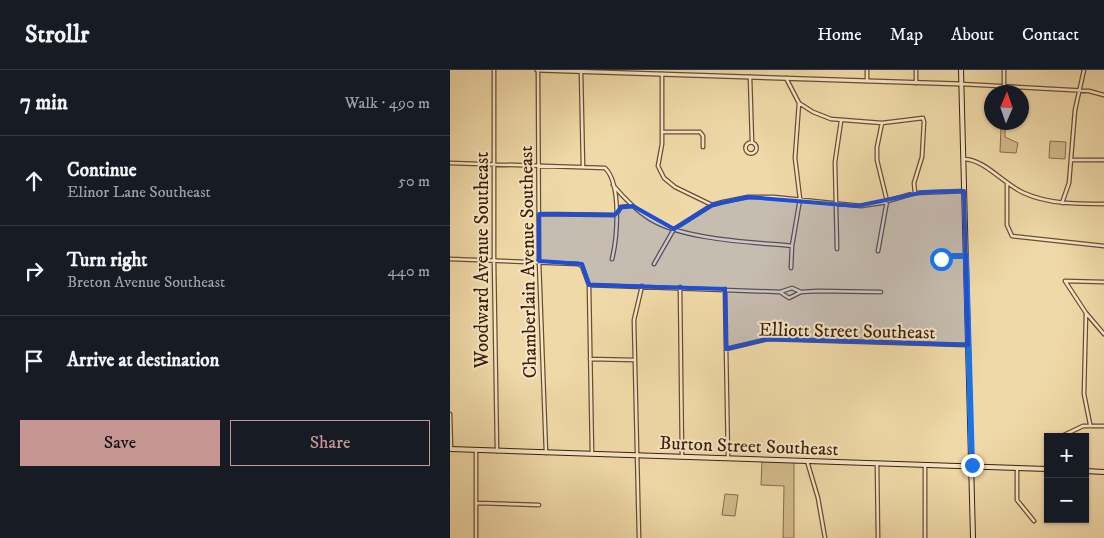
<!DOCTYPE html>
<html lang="en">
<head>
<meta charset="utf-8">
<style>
  body { margin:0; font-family:"IM FELL DW Pica",serif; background:#20242c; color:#f1f3f6 }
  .controls { position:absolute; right:15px; bottom:15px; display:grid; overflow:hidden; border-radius:0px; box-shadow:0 1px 4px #0004 }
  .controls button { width:45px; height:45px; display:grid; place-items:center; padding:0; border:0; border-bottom:1px solid #363941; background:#171b24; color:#f1f3f6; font:25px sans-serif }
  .compass { position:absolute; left:534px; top:15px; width:45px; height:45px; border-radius:50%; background:#171b24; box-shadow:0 1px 4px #0004; rotate:2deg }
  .stop { position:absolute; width:15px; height:15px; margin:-11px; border:4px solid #1a73e8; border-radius:50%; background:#fff }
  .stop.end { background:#1a73e8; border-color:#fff; box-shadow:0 1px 5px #0008 }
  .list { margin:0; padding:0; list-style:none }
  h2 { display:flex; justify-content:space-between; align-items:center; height:65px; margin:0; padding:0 20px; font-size:21px }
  h2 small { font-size:16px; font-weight:400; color:#9ea1a6 }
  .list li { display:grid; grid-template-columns:32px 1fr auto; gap:15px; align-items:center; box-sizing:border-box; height:90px; padding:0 20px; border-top:1px solid #363941 }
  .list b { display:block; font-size:19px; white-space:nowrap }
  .list p { margin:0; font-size:16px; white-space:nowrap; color:#9ea1a6 }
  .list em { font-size:16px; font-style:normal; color:#9ea1a6 }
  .actions { display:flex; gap:10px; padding:15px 20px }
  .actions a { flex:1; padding:11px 0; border:1px solid #c59692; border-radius:0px; text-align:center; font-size:18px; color:#c59692 }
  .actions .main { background:#c59692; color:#111 }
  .icon { flex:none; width:28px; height:28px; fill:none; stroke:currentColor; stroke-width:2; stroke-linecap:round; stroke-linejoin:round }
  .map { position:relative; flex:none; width:654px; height:468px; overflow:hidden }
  header { display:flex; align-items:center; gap:30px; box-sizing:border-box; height:70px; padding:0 25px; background:#171b24; border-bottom:1px solid #363941 }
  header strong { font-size:24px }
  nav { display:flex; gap:28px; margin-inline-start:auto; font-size:18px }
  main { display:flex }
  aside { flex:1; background:#171b24 }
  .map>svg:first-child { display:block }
</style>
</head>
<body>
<header>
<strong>Strollr</strong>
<nav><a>Home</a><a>Map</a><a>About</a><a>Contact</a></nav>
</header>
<main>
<aside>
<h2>7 min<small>Walk · 490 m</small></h2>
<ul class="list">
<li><svg class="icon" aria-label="ahead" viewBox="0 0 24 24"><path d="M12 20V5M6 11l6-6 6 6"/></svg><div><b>Continue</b><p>Elinor Lane Southeast</p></div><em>50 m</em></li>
<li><svg class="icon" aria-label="right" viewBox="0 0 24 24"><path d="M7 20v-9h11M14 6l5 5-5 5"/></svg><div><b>Turn right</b><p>Breton Avenue Southeast</p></div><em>440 m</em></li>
<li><svg class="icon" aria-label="arrive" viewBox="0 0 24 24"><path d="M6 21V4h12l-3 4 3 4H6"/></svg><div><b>Arrive at destination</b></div></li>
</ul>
<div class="actions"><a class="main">Save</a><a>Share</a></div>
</aside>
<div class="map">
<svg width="654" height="468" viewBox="0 0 654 468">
  <rect width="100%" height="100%" fill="#f0d9a8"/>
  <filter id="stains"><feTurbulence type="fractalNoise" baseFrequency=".004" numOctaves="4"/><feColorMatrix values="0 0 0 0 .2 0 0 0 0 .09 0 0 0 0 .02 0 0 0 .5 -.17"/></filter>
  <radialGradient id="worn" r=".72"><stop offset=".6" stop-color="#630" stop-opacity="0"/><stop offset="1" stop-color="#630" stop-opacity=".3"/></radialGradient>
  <path fill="#d2b98d" stroke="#886c4a" d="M551,56H555V67L568,73L566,83L550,82Z
    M600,71L616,72L615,89L599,88Z
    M312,391L344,392V468H333L334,416L311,415Z
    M275,424L288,425L285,446L272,445Z"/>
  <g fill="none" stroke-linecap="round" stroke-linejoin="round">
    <g stroke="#6a4e30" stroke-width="5">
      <path id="minor" d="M44,0V190L47,381
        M88,0L89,191L96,383
        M554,0V16
        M131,1L133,97
        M212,4V74L208,96L214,108L225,117L262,135
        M300,7L302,72
        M336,8L349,33L363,42L381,49L432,53L473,48L474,52L472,87L464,113L465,123
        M417,11V0
        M466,13V0
        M511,14L639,21L654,25
        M212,62H250L253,66V77
        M295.5 78a5.5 5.5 0 1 1 11 0a5.5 5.5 0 1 1-11 0Z
        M514,89C536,90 553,114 574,123C598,134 627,134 654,134
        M621,90H654
        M0,93L155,98C172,114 167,169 162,189
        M557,114V155L562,166L654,176
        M163,115C174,128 185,140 200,149C234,170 302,172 342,176
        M612,133L619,113L625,40L634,0
        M89,144L166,145L171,137L181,136
        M387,179L385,92L391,51
        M428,181L437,131L427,90V77L432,53
        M0,189L128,194L132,196L139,215L142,384
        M491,189L498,186H516
        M204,194L224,159L262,135L273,132L298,127H324L411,136L431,133L465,123L514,121
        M341,198L342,176L350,129L345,88L349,33
        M654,212L615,211L636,243L654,264
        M139,215L330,222L342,218L351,222
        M230,217L232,387
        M275,219L278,388
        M330,222L339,228L351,222L368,221L431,222
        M636,243L634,324L640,354
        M276,279L318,269L518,275
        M140,289L185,290
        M0,344L1,379
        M612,366L633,356H654
        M26,380V468
        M357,391L368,428L375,468
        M427,393L428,468
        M475,395V468
        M567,399V430L584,451
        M27,433L89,435
        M189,468L184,250L192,216"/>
    </g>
    <g stroke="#6a4e30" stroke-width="5.5">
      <path id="tertiary" d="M87,0L511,14"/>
    </g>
    <g stroke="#3d1f08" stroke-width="6">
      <path id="secondary" d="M511,0L523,468
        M0,379L598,399
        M635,401L654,402"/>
    </g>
    <use href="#minor" stroke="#f5e6c6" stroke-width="2.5"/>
    <use href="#tertiary" stroke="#f5e6c6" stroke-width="3"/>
    <use href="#secondary" stroke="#f5e6c6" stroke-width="4"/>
  </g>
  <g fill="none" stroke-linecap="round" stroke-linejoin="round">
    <path stroke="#1a73e8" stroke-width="6" d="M491,189L498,186H516L522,395"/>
  </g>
  <path fill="#1d4ed8" fill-opacity="0.2" stroke="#1d4ed8" stroke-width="4" stroke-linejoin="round" d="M514,121L518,275L318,269L276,279L275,219L139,215L132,194L89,191V144L165,145L171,137L183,136L224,159L262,135L298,127L407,136L474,122Z"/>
  <g text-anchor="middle" stroke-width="4" stroke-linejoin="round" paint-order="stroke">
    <g font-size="19" fill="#3d1f08" stroke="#f5e6c6">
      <text transform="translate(31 190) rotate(-90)" y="7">Woodward Avenue Southeast</text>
      <text transform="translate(77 192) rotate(-91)" y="7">Chamberlain Avenue Southeast</text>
      <text transform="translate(397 260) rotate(1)" y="7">Elliott Street Southeast</text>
      <text transform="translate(299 375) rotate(2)" y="7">Burton Street Southeast</text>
    </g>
  </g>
  <rect width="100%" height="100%" filter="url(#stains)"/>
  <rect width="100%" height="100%" fill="url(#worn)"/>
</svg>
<div class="controls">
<button>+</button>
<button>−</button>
</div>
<svg class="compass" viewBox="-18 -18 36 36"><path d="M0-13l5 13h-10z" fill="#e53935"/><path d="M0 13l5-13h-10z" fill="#9ea1a6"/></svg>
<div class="stop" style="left:491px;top:189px"></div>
<div class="stop end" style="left:522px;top:395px"></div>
</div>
</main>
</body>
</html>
